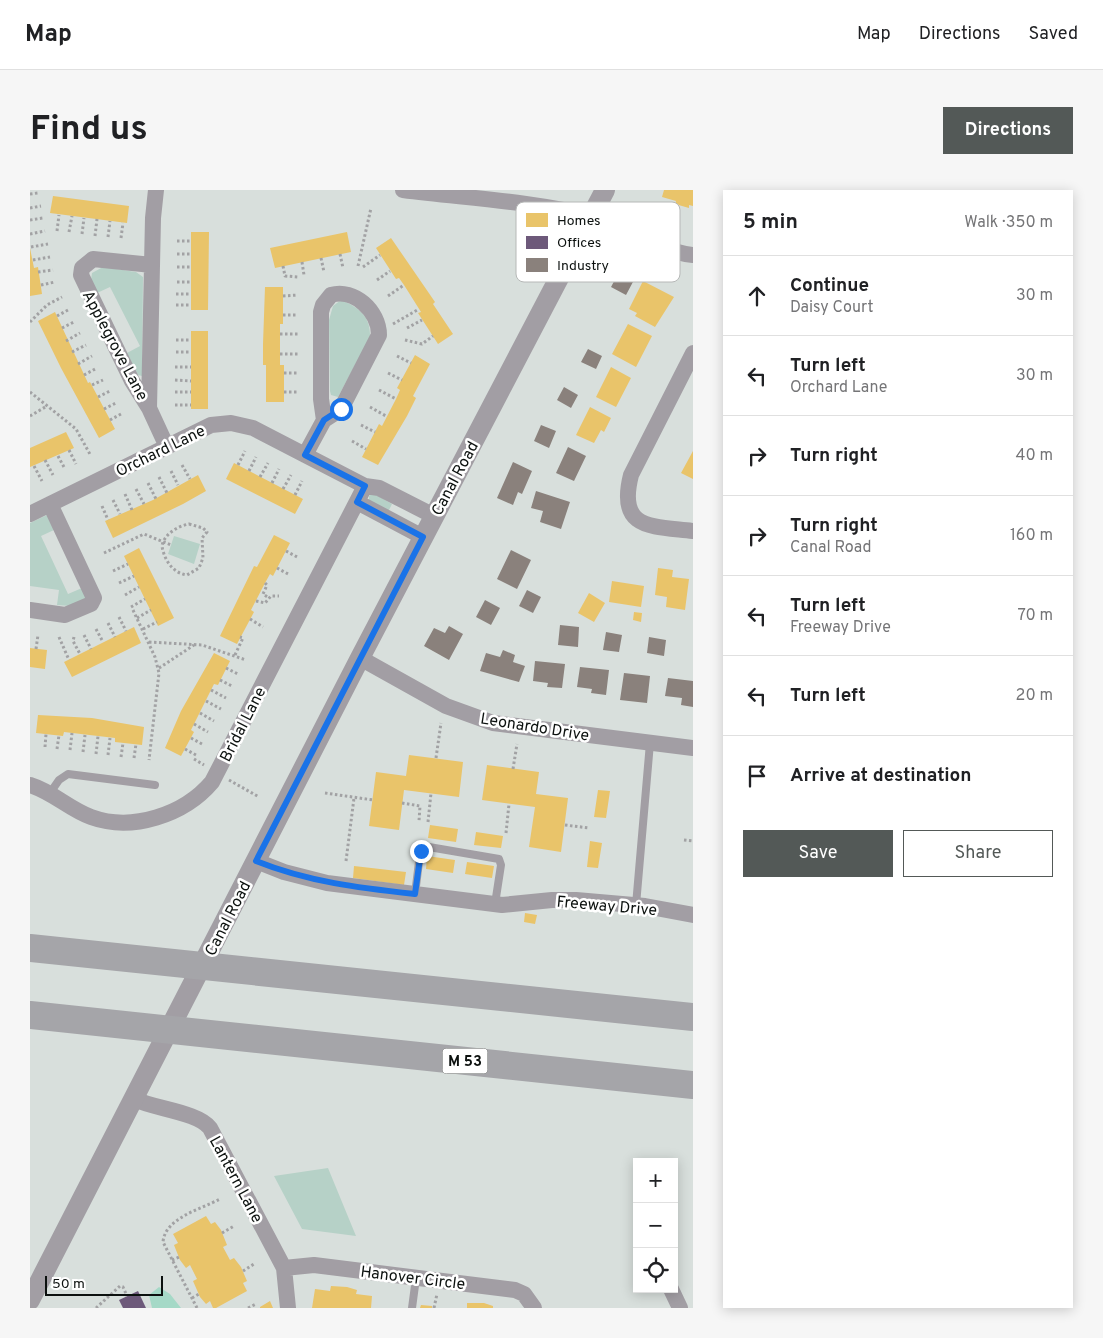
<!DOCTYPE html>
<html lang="en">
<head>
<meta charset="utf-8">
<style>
  body { margin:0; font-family:Overpass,sans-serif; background:#f6f6f6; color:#202124 }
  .controls { position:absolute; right:15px; bottom:15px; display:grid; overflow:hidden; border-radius:0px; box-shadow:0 2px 12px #0003 }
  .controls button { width:45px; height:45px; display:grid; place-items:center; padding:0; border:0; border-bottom:1px solid #e0e0e0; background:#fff; color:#202124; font:25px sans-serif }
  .scale { position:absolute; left:15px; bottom:12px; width:118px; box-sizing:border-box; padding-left:5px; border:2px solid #0c110f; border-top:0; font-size:14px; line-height:18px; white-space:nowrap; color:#0c110f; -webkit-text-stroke:4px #fff; paint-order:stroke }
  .stop { position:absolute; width:15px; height:15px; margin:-11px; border:4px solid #1a73e8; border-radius:50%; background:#fff }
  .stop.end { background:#1a73e8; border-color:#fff; box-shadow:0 1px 5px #0008 }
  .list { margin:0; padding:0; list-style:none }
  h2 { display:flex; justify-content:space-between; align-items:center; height:65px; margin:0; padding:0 20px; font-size:21px }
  h2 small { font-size:16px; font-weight:400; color:#757577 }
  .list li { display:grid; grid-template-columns:32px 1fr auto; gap:15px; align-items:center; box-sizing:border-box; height:80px; padding:0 20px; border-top:1px solid #e0e0e0 }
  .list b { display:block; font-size:19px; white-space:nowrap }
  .list p { margin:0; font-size:16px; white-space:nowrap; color:#757577 }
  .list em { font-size:16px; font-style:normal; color:#757577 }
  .actions { display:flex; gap:10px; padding:15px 20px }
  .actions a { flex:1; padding:11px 0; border:1px solid #535957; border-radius:0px; text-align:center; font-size:18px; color:#535957 }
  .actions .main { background:#535957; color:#fff }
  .icon { flex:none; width:28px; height:28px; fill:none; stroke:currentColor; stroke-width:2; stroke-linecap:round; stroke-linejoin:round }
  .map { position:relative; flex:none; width:663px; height:1118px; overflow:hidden; border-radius:0px }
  header { display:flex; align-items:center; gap:30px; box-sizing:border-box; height:70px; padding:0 25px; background:#fff; border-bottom:1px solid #e0e0e0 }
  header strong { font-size:24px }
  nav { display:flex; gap:28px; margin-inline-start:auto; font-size:18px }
  .intro { display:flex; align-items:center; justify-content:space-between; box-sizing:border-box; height:120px; padding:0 30px }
  h1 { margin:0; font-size:35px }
  .button { padding:12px 22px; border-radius:0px; background:#535957; color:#fff; font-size:18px; font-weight:700 }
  main { display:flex; gap:30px; padding:0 30px }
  aside { flex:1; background:#fff; border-radius:0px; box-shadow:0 2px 12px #0003 }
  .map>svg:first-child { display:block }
</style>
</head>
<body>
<header>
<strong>Map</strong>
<nav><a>Map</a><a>Directions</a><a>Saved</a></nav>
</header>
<div class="intro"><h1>Find us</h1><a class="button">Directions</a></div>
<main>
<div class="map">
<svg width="663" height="1118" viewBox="0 0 663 1118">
  <rect width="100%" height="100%" fill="#d8dfdc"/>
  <path fill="#b6d1c7" d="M73,77L106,82L113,87L112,186L108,185L97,163L110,156L80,97L67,103L61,90L62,83Z
    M311,110C328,117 341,126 340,147L308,207L301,205L300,201L299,130L303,116Z
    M343,303L362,314L358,322L339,311V306Z
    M17,325L24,340L11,346L38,404L52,398L56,409L40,416L27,415L29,400L0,396V333Z
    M144,346L170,354L164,374L138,364Z
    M298,978L326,1046L272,1039L244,986Z"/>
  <path fill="#a5d9c7" d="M129,1097L140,1104L151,1118H122L119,1105Z"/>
  <path fill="#e9c46a" d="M634,0H663V16L659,15V18L645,14L646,11L632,7Z
    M23,6L99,16L97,33L20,23Z
    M161,42H179L178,120H161Z
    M317,42L321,62L245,78L240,58Z
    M361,48L405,112L403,114L423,144L408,154L388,123L391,122L374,95L369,88L366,89L346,58Z
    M0,58L4,78L8,77L12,104L0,106Z
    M613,91L644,107L625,137L605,126L607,123L599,119Z
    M235,97H253V134H250V175H254V212H236V175H233V154Z
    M25,122L58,193L60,192L85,239L69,248L31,178L8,131Z
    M598,134L622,146L606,177L582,164Z
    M161,141H178V219H161Z
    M385,165L400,174L383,206L386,208L377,226L348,275L332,267L349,234L352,236L366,209L370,200L367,198Z
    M581,177L601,188L586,217L566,207Z
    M560,217L581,228L574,242L571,240L564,253L546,245Z
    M36,242L44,258L0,277V258Z
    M663,261V289L651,283Z
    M204,273L273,309L265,324L196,289Z
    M168,285L176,301L153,314L83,348L75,331L123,310Z
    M244,345L260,353L243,386L240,384L235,393L221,420L224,422L207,454L190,446L224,376L227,377Z
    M109,358L144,428L128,436L94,366Z
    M628,378L643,380L642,387L659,389L655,420L636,417L637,407L625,405Z
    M582,391L614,396L611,417L579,412Z
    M559,403L575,413L564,432L548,423Z
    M604,422L612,423L611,432L603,430Z
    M104,437L111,453L42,487L34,472Z
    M0,458L17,460L15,479L0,477Z
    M184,463L200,471L188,495L184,494L161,540L164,542L151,566L135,558L151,521Z
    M8,525L62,528L114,537L112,555L85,552V548L34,542L33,546L6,543Z
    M379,565L433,572L429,607L374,600L369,640L339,636L346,582L376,586Z
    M457,575L509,582L506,604L538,608L531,662L499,657L505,617L452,610Z
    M568,600L580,601L576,628L564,627Z
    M400,635L428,639L426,652L398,648Z
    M446,642L473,646L471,658L444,655Z
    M560,651L572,653L568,678L557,677Z
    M397,666L425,670L423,683L396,679Z
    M437,672L464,676L462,688L435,684Z
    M324,676L376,682L374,695L323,688Z
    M495,723L507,725L505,734L494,732Z
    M176,1026L181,1034L185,1032L191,1040L197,1055L193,1057L200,1070L204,1068L211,1077L217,1091L213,1093L217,1101L186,1118H183L180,1111L176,1114L170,1107L163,1091L167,1089L160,1075L156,1078L150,1070L144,1055L148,1053L143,1044Z
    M301,1096L317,1097L327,1100L326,1104L342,1106L341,1118H282L285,1099L300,1101Z
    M240,1111L243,1118H230V1117Z
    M437,1113H454L463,1116V1118H437Z
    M391,1115L402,1116V1118H390Z"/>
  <path fill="#6d597a" d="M108,1101L116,1118H93L89,1110Z"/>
  <path fill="#8a817c" d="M589,82L604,90L596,105L581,97Z
    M558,159L572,166L566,179L551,172Z
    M534,197L548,205L541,218L527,210Z
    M511,235L526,241L519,258L504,251Z
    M538,257L556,266L544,291L526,283Z
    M483,272L502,281L492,304L488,302L483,315L467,308Z
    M506,301L540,312L531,339L510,332L513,321L501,318Z
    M481,360L501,370L487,399L467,389Z
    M497,400L511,407L503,423L489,416Z
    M455,410L470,418L461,435L446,427Z
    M530,435L549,437L548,457L528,455Z
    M419,436L433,444L419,470L394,456L404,438L415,443Z
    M576,442L592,445L589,462L573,460Z
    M619,447L636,450L634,466L617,463Z
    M473,460L485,465L483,472L495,476L489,492L450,481L456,463L470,467Z
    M505,471L535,474L532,498L517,497L518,493L503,491Z
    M550,477L579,480L576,505L561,503L562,499L547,497Z
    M594,483L620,486L617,513L590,510Z
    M638,488L663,491V517L651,515L652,508L635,506Z"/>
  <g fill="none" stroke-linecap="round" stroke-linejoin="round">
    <path stroke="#a2a2a4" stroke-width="3" stroke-dasharray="2.5 2.5" stroke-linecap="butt" d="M0,4L8,3
      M0,18L11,16
      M0,30L13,28
      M27,41L29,25
      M39,42L42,26
      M0,44L15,41
      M52,44L54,28
      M65,46L67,29
      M78,47L80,31
      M91,48L93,33
      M147,51H161
      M1,57L18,54
      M147,64H161
      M310,64L313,78
      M291,68L294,82
      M3,70L20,67
      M272,72L274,85
      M253,76L255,86L268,87
      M328,76L341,18
      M147,77H161
      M333,77L350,65
      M8,82L23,80
      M347,90L360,81
      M147,92H161
      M11,95L25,92
      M146,104H161
      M253,106L268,105
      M358,106L374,95
      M146,115H161
      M253,125H268
      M27,126L38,120
      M0,132L17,115L32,107
      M363,134L389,119
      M32,138L44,132
      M377,138L392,130
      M250,144H268
      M146,150H161
      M375,150L392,154L403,146
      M36,151L50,143
      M42,162L56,155
      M146,162H161
      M250,164H268
      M367,166L381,173
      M48,174L62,166
      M145,177H161
      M254,183H268
      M358,183L372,190
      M54,185L67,178
      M145,190L161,191
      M62,195L73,190
      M349,200L366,209
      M0,202L46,239L61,266
      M145,202H161
      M254,202H268
      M68,207L80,201
      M145,215H161
      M340,217L356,226
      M74,219L86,213
      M0,226L17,216
      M80,230L91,224
      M331,235L345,242
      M322,251L336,259
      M39,260L46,274
      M28,266L35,279
      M15,270L23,285
      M152,275L160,289
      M208,275L215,261
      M4,276L12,291
      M141,281L148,295
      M219,281L226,267
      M129,287L137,303
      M230,287L238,273
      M118,293L126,309
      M242,293L249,279
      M106,299L114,314
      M253,299L261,285
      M95,304L102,320
      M265,305L272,291
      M83,310L90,324
      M72,316L78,330
      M159,334L173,338L177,342L172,348L173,368L169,378L157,385C142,383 134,369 132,356C134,344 148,336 159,334Z
      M256,361L269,368
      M74,363L114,344L141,355
      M247,378L260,385
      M83,381L98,374
      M89,393L104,386
      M235,393L237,395L233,404L239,408
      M95,405L109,397
      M226,411L235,413L241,406H249
      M101,417L115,409
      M103,420L125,467L129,483L119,570
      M89,427L96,441
      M107,428L121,420
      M220,429L233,437
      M78,433L85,447
      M66,439L73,452
      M113,439L127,432
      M54,445L61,459
      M29,447L39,470
      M44,447L43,451L50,464
      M119,452L172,455L216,470
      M6,459L8,445
      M205,465L213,448L210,447
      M129,478L164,455
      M196,478L208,484
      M190,490L202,496
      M181,500L196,508
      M176,511L191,519
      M170,523L184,531
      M164,534L178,542
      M161,548L172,554
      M15,557L16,544
      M27,559L29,545
      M155,559L166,565
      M40,560L42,543
      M53,562L55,545
      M66,564L68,546
      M78,565L80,548
      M91,567L93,553
      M104,568L106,554
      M406,568L411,533
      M164,569L174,575
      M483,579L487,554
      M199,590L229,607
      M295,603L343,610
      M372,613L390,616L389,631
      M398,632L401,603
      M535,635L559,638
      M476,643L479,614
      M654,650L663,651
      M316,671L324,608
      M192,1043L204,1036
      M142,1070L149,1067
      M213,1081L224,1074
      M162,1108L169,1104
      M66,1118L90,1096L93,1097L97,1106
      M167,1118L133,1052C135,1028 171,1019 190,1009
      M218,1118L226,1114
      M404,1118L407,1104"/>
    <path stroke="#a29ea4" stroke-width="8" d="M20,603L29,590L38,584L125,595
      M385,704L390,664L393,659L399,657L469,669L471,675L465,714
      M606,715L620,553
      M382,1118L386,1088"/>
    <path stroke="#a29ea4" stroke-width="16" d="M126,0L123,28L119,218L137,257
      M373,0C435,8 500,11 561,26C596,35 626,61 663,65
      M663,163L601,285C587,340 621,336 663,341
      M119,218L102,191L51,85L52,78L63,69L122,75
      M275,265L294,230L291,209V122L293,115L301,105C324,98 349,121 349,145L311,219L294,230
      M327,312L393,347
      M0,324L181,235L201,233L223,238L335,296L349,298L404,326
      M0,420L35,425L61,414L64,408L20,314
      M330,468L416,516L463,533L663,558
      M0,595C23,602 39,619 61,627C102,642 154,625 182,592L335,296
      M226,671L254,682L297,693L472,715L522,710H546L615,716L663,725
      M104,909C125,919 168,922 180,938L254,1078L258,1118
      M254,1078L284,1075L485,1100L494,1104L504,1118
      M641,1099L650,1118"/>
    <path stroke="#a29ea4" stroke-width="20" d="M0,1110L330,468L575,0"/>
    <path stroke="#a5a5a9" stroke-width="28" d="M0,758L663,827
      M0,825L663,895"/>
  </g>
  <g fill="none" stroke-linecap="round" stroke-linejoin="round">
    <path stroke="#1a73e8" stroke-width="6" d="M311,219L294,230L275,265L335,296L327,312L393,347L226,671C278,692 330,698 385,704L391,661"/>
  </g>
  <g text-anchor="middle" stroke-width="5" stroke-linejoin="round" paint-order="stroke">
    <rect fill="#fff" stroke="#555857" stroke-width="1" x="412.5" y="858.5" width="45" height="25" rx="4"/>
    <g font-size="15" font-weight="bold" fill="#0c110f">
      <text x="435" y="876">M 53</text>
    </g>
    <g font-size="16" fill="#0c110f" stroke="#fff">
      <text transform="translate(86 155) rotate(62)" y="6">Applegrove Lane</text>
      <text transform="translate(130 260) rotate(-26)" y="6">Orchard Lane</text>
      <text transform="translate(424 288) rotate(-62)" y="6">Canal Road</text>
      <text transform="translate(212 534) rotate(-63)" y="6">Bridal Lane</text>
      <text transform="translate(505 536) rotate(9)" y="6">Leonardo Drive</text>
      <text transform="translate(577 715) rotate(5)" y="6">Freeway Drive</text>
      <text transform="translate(197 728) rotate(-63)" y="6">Canal Road</text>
      <text transform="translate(207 989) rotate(62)" y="6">Lantern Lane</text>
      <text transform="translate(383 1087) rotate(7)" y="6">Hanover Circle</text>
    </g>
  </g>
  <rect x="486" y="12" width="164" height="80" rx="8" fill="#fff" stroke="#b6b8b7" stroke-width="1"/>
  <rect x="496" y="23" width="22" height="14" fill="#e9c46a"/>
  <rect x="496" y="46" width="22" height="13" fill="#6d597a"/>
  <rect x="496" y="68" width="22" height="14" fill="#8a817c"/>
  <g font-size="14" fill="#0c110f">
    <text x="527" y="35">Homes</text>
    <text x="527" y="57">Offices</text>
    <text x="527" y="80">Industry</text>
  </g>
</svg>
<div class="controls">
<button>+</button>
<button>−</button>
<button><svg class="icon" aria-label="locate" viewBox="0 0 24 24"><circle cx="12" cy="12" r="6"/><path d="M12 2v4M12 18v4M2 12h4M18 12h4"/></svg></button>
</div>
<div class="scale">50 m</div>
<div class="stop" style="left:311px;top:219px"></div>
<div class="stop end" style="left:391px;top:661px"></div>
</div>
<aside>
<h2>5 min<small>Walk · 350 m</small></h2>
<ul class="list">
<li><svg class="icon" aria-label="ahead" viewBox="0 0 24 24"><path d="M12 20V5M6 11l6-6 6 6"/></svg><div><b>Continue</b><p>Daisy Court</p></div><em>30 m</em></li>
<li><svg class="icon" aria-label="left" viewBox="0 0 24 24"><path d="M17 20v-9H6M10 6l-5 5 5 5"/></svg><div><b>Turn left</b><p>Orchard Lane</p></div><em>30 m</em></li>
<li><svg class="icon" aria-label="right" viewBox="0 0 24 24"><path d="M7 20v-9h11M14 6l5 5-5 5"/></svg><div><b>Turn right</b></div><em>40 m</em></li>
<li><svg class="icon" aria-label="right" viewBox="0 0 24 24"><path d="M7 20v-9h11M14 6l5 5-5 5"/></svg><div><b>Turn right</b><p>Canal Road</p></div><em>160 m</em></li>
<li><svg class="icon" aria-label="left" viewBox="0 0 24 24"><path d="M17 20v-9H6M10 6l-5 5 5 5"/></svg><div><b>Turn left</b><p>Freeway Drive</p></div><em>70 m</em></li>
<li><svg class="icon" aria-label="left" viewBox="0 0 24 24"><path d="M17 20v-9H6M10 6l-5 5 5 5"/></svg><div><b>Turn left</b></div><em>20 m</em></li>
<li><svg class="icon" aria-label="arrive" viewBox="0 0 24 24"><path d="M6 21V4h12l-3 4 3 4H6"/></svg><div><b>Arrive at destination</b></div></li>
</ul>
<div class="actions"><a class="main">Save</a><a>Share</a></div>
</aside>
</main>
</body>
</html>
